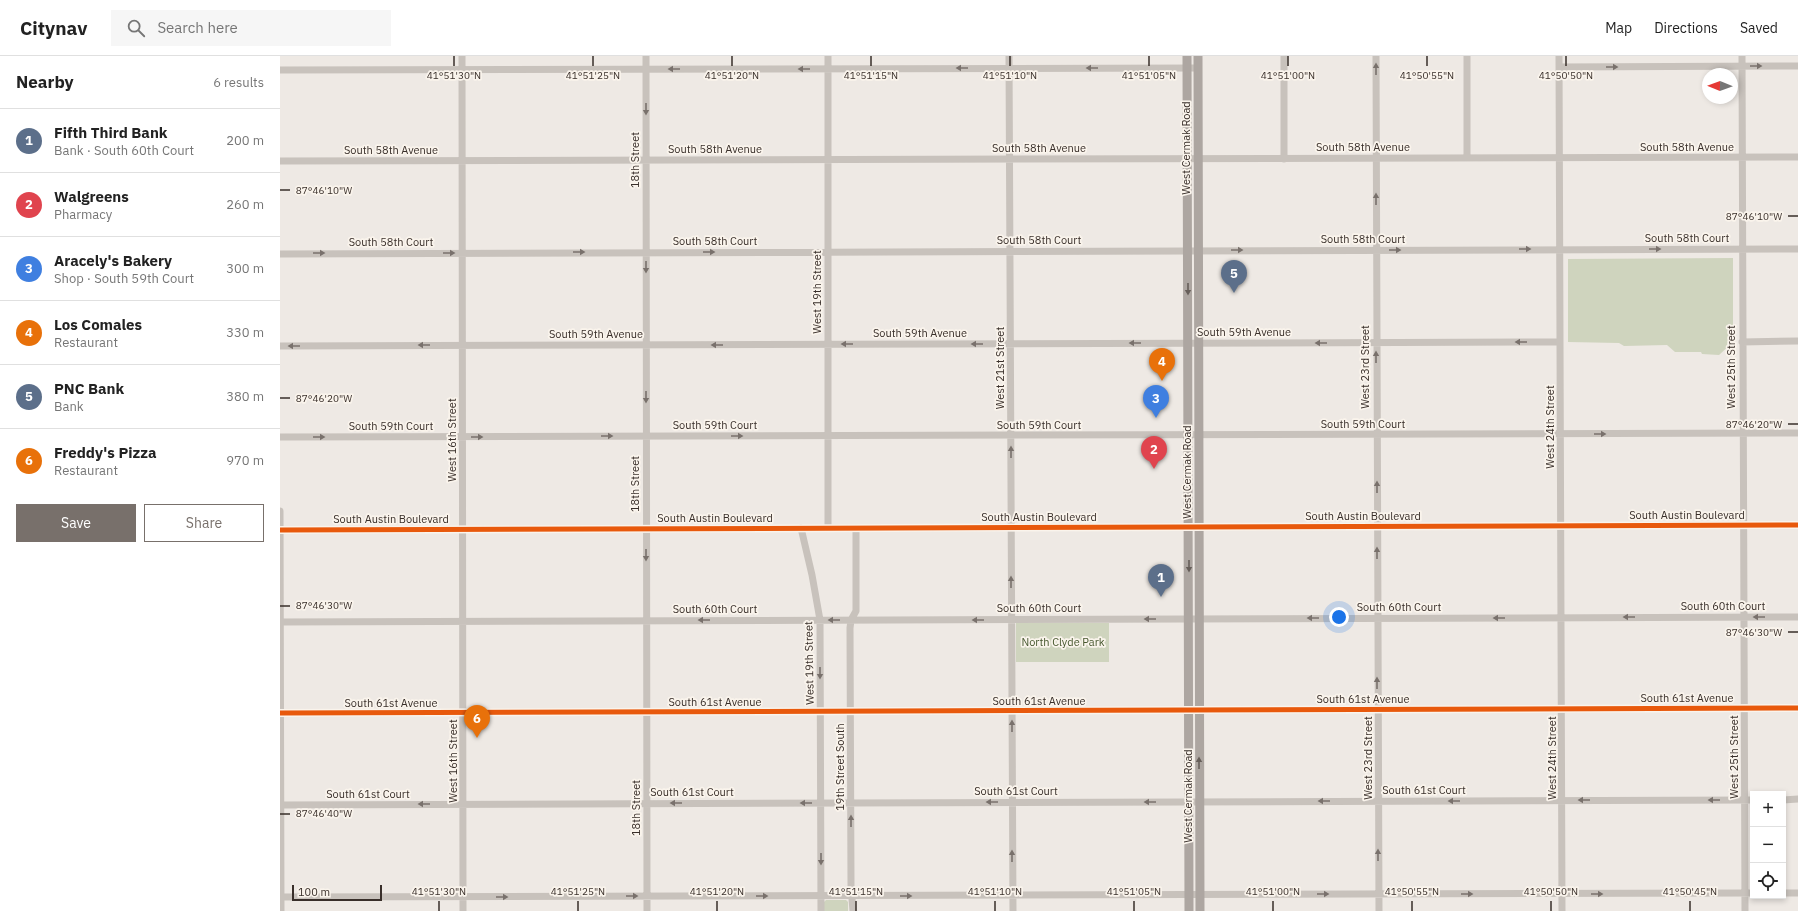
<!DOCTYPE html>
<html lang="en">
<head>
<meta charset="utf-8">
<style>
  body { margin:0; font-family:"IBM Plex Sans",sans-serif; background:#f6f6f6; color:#222 }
  .controls { position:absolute; right:12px; bottom:12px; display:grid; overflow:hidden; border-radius:0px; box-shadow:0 2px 6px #0003 }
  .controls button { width:36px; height:36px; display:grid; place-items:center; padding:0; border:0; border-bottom:1px solid #e0e0e0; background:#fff; color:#222; font:20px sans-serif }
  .compass { position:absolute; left:1422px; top:12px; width:36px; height:36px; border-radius:50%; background:#fff; box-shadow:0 2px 6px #0003; rotate:271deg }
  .scale { position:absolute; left:12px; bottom:10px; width:90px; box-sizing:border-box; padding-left:4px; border:2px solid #392f2a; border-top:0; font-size:11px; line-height:14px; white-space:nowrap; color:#392f2a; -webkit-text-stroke:3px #faf4ec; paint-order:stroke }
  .you { position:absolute; left:1059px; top:561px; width:14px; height:14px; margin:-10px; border:3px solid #fff; border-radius:50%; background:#1a73e8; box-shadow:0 0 0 6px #1a73e833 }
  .badge { display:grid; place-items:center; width:26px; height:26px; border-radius:50%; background:#78706b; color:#fff; font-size:13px; font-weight:700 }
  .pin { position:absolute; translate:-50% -33px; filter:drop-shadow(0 1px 2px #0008) }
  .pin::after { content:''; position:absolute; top:21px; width:14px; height:12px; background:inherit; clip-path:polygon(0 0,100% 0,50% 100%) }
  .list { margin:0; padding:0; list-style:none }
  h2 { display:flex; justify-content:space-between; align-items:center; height:52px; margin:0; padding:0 16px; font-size:17px }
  h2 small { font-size:13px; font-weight:400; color:#767676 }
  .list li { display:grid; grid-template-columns:26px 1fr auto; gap:12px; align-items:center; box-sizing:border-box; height:64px; padding:0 16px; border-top:1px solid #e0e0e0 }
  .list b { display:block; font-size:15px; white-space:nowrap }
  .list p { margin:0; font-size:13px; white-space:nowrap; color:#767676 }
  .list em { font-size:13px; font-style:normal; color:#767676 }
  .actions { display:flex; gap:8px; padding:12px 16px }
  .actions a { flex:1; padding:9px 0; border:1px solid #78706b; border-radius:0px; text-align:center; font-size:14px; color:#78706b }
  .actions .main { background:#78706b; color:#fff }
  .icon { flex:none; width:22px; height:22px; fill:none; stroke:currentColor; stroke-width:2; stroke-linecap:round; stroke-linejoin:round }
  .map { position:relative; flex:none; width:1518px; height:855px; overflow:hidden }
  header { display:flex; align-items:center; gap:24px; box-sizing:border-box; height:56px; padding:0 20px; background:#fff; border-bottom:1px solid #e0e0e0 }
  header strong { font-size:19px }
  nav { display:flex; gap:22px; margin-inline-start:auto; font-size:14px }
  .search { width:280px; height:36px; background:#f6f6f6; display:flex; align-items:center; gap:10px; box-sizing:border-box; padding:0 14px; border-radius:0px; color:#767676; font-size:15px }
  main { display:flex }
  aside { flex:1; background:#fff }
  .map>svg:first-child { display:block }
</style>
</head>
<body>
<header>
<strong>Citynav</strong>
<div class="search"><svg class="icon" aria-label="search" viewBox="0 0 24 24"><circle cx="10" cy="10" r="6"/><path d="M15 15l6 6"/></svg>Search here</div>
<nav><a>Map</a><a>Directions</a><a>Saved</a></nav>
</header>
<main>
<aside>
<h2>Nearby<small>6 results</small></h2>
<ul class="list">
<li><span class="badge" style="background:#5c6f8a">1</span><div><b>Fifth Third Bank</b><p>Bank · South 60th Court</p></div><em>200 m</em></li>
<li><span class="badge" style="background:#e0444e">2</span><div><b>Walgreens</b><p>Pharmacy</p></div><em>260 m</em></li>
<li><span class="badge" style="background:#3f7fe0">3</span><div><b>Aracely's Bakery</b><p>Shop · South 59th Court</p></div><em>300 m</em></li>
<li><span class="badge" style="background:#e8710a">4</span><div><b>Los Comales</b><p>Restaurant</p></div><em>330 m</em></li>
<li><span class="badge" style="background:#5c6f8a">5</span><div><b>PNC Bank</b><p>Bank</p></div><em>380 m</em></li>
<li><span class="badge" style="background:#e8710a">6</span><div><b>Freddy's Pizza</b><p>Restaurant</p></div><em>970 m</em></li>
</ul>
<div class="actions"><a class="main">Save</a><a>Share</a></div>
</aside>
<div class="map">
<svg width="1518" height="855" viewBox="0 0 1518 855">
  <rect width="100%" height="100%" fill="#eee9e4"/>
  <path fill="#cfd4be" d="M1453,202V286L1439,299L1422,298L1421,296H1395L1387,289L1344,290L1339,287L1288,286V203Z
    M736,567H829V606H736Z
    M546,844H566L568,846V855H544V846Z"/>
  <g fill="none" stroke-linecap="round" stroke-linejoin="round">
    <path stroke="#c8c2bc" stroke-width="7" d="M182,0L183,855
      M366,0L367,855
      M729,0L733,855
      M1004,0V103
      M1096,0L1099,855
      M1187,0V102
      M1279,0L1282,855
      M1462,0L1465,855
      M1279,11L1518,10
      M0,14L918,12
      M0,105L1518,101
      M0,198L1518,193
      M1462,286L1518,285
      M0,290L1280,286
      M0,381L1518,377
      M0,455L1,855
      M521,472L532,519L540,564L541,855
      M548,472V0
      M0,474L1518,469
      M0,566L1518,561
      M0,657L1518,652
      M1503,744L1518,743
      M0,749L1473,744
      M1503,837H1518
      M0,841L1473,837
      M573,855L571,830L570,572L571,564L576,555V472"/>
    <path stroke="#ada6a1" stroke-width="9" d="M907,0L909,855
      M918,0L920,855"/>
    <g stroke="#faf4ec" stroke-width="8">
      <path id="cycleway" d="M0,474L1518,469
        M0,657L1518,652"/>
    </g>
    <use href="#cycleway" stroke="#e8590c" stroke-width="5"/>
  </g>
  <defs><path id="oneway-solid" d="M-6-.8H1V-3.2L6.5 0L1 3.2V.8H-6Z"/></defs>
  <g fill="#79716c">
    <use href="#oneway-solid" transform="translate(1476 10)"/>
    <use href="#oneway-solid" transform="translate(1332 11)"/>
    <use href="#oneway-solid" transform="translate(682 12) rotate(180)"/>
    <use href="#oneway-solid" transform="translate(812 12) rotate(180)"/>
    <use href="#oneway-solid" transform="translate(394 13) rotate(180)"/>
    <use href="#oneway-solid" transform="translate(524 13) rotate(180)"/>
    <use href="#oneway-solid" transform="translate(1096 13) rotate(-90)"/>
    <use href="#oneway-solid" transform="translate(366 53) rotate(90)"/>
    <use href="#oneway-solid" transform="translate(1096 143) rotate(-90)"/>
    <use href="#oneway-solid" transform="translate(1245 193)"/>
    <use href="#oneway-solid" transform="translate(1375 193)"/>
    <use href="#oneway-solid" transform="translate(957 194)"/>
    <use href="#oneway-solid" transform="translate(1115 194)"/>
    <use href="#oneway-solid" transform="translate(299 196)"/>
    <use href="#oneway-solid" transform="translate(429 196)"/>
    <use href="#oneway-solid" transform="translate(39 197)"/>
    <use href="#oneway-solid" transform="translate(169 197)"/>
    <use href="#oneway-solid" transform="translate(366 211) rotate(90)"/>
    <use href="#oneway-solid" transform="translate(1241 286) rotate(180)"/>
    <use href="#oneway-solid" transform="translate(855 287) rotate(180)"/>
    <use href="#oneway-solid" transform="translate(1041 287) rotate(180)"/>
    <use href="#oneway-solid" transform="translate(567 288) rotate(180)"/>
    <use href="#oneway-solid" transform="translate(697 288) rotate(180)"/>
    <use href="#oneway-solid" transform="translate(144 289) rotate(180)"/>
    <use href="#oneway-solid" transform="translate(437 289) rotate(180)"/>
    <use href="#oneway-solid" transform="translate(14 290) rotate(180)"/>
    <use href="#oneway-solid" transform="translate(1096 301) rotate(-90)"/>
    <use href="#oneway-solid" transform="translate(366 341) rotate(90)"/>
    <use href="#oneway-solid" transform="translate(1320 378)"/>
    <use href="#oneway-solid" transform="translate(327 380)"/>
    <use href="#oneway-solid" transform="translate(457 380)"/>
    <use href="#oneway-solid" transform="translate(39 381)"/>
    <use href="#oneway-solid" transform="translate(197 381)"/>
    <use href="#oneway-solid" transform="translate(731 396) rotate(-90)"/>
    <use href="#oneway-solid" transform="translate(1097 431) rotate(-90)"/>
    <use href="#oneway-solid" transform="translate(1097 497) rotate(-90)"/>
    <use href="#oneway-solid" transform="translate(366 499) rotate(90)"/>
    <use href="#oneway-solid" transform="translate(731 526) rotate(-90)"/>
    <use href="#oneway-solid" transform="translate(1349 561) rotate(180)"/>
    <use href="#oneway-solid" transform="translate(1479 561) rotate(180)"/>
    <use href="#oneway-solid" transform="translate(1033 562) rotate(180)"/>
    <use href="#oneway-solid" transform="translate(1219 562) rotate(180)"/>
    <use href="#oneway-solid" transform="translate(870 563) rotate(180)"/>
    <use href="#oneway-solid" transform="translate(424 564) rotate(180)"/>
    <use href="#oneway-solid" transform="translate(554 564) rotate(180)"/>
    <use href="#oneway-solid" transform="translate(698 564) rotate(180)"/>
    <use href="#oneway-solid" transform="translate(540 617) rotate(90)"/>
    <use href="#oneway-solid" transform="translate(1097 627) rotate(-90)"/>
    <use href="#oneway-solid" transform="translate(732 670) rotate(-90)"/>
    <use href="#oneway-solid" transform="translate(1304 744) rotate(180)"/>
    <use href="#oneway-solid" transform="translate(1434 744) rotate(180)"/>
    <use href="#oneway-solid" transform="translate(1044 745) rotate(180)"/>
    <use href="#oneway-solid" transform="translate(1174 745) rotate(180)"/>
    <use href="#oneway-solid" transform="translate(712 746) rotate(180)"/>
    <use href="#oneway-solid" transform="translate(870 746) rotate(180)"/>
    <use href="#oneway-solid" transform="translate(396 747) rotate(180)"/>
    <use href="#oneway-solid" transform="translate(526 747) rotate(180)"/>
    <use href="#oneway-solid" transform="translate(144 748) rotate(180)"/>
    <use href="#oneway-solid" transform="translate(571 765) rotate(-90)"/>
    <use href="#oneway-solid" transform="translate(1098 799) rotate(-90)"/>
    <use href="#oneway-solid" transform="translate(732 800) rotate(-90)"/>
    <use href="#oneway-solid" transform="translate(541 803) rotate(90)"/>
    <use href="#oneway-solid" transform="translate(1043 838)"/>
    <use href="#oneway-solid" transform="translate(1187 838)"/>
    <use href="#oneway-solid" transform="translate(1317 838)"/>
    <use href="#oneway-solid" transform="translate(352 840)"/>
    <use href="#oneway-solid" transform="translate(482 840)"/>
    <use href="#oneway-solid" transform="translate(626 840)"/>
    <use href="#oneway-solid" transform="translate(222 841)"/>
  </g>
  <g fill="#675f5a">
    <use href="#oneway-solid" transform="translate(908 233) rotate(90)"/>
    <use href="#oneway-solid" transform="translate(909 510) rotate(90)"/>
    <use href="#oneway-solid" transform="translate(919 707) rotate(-90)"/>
  </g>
  <path fill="none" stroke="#392f2a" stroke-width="1.5" d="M174,10V0M313,10V0M452,10V0M591,10V0M730,10V0M869,10V0M1008,10V0M1147,10V0M1286,10V0M0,134H10M1508,160H1518M0,342H10M1508,368H1518M0,550H10M1508,576H1518M0,758H10M159,855V845M298,855V845M437,855V845M576,855V845M715,855V845M854,855V845M993,855V845M1132,855V845M1271,855V845M1410,855V845"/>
  <g text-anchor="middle" stroke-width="3.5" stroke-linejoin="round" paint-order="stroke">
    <g font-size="11" fill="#392f2a" stroke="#faf4ec">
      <text x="1083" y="95">South 58th Avenue</text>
      <text x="1407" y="95">South 58th Avenue</text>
      <text x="759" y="96">South 58th Avenue</text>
      <text transform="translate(906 92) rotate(-90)" y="4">West Cermak Road</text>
      <text x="435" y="97">South 58th Avenue</text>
      <text x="111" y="98">South 58th Avenue</text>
      <text transform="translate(355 104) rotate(-90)" y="4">18th Street</text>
      <text x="1407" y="186">South 58th Court</text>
      <text x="1083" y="187">South 58th Court</text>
      <text x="759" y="188">South 58th Court</text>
      <text x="435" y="189">South 58th Court</text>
      <text x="111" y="190">South 58th Court</text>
      <text transform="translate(537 236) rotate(-90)" y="4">West 19th Street</text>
      <text x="964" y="280">South 59th Avenue</text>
      <text x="640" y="281">South 59th Avenue</text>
      <text x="316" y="282">South 59th Avenue</text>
      <text transform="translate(1085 311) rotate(-90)" y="4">West 23rd Street</text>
      <text transform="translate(1451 311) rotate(-90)" y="4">West 25th Street</text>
      <text transform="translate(720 312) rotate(-90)" y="4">West 21st Street</text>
      <text x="1083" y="372">South 59th Court</text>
      <text x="435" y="373">South 59th Court</text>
      <text x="759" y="373">South 59th Court</text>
      <text x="111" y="374">South 59th Court</text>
      <text transform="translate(1270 371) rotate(-90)" y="4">West 24th Street</text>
      <text transform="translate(172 384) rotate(-90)" y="4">West 16th Street</text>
      <text transform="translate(907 416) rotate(-90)" y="4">West Cermak Road</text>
      <text transform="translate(355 428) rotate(-90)" y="4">18th Street</text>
      <text x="1407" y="463">South Austin Boulevard</text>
      <text x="1083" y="464">South Austin Boulevard</text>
      <text x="759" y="465">South Austin Boulevard</text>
      <text x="435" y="466">South Austin Boulevard</text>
      <text x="111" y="467">South Austin Boulevard</text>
      <text x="1443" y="554">South 60th Court</text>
      <text x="1119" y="555">South 60th Court</text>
      <text x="759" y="556">South 60th Court</text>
      <text x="435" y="557">South 60th Court</text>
      <text transform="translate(529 607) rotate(-91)" y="4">West 19th Street</text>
      <text x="1407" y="646">South 61st Avenue</text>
      <text x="1083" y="647">South 61st Avenue</text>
      <text x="759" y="649">South 61st Avenue</text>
      <text x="435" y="650">South 61st Avenue</text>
      <text x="111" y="651">South 61st Avenue</text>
      <text transform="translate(1454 701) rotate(-90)" y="4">West 25th Street</text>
      <text transform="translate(1088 702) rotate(-90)" y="4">West 23rd Street</text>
      <text transform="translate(1272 702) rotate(-90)" y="4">West 24th Street</text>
      <text transform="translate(173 705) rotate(-90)" y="4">West 16th Street</text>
      <text transform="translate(560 711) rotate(-90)" y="4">19th Street South</text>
      <text x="1144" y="738">South 61st Court</text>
      <text x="736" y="739">South 61st Court</text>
      <text x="412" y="740">South 61st Court</text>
      <text x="88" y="742">South 61st Court</text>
      <text transform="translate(908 740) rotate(-90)" y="4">West Cermak Road</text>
      <text transform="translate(356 752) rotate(-90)" y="4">18th Street</text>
    </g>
    <g font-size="11" fill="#46572e" stroke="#faf4ec">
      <text x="783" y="590">North Clyde Park</text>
    </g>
  </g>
  <g font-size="10" text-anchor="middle" fill="#392f2a" stroke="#faf4ec" stroke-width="3.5" stroke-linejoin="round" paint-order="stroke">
    <text x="174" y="23">41°51'30"N</text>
    <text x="313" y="23">41°51'25"N</text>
    <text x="452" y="23">41°51'20"N</text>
    <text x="591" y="23">41°51'15"N</text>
    <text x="730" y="23">41°51'10"N</text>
    <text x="869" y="23">41°51'05"N</text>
    <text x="1008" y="23">41°51'00"N</text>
    <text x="1147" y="23">41°50'55"N</text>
    <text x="1286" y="23">41°50'50"N</text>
    <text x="44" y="138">87°46'10"W</text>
    <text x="1474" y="164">87°46'10"W</text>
    <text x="44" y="346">87°46'20"W</text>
    <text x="1474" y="372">87°46'20"W</text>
    <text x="44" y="553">87°46'30"W</text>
    <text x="1474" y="580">87°46'30"W</text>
    <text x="44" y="761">87°46'40"W</text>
    <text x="159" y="839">41°51'30"N</text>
    <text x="298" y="839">41°51'25"N</text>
    <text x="437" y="839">41°51'20"N</text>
    <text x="576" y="839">41°51'15"N</text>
    <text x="715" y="839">41°51'10"N</text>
    <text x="854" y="839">41°51'05"N</text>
    <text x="993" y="839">41°51'00"N</text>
    <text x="1132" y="839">41°50'55"N</text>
    <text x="1271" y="839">41°50'50"N</text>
    <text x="1410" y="839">41°50'45"N</text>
  </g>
</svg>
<div class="controls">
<button>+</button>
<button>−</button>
<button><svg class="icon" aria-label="locate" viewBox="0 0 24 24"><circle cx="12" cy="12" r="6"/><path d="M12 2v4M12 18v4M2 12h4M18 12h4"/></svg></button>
</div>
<svg class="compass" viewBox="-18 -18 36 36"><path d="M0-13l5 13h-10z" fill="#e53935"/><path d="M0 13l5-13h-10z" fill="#767676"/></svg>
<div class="scale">100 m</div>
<div class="you"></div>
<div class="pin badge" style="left:881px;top:541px;background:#5c6f8a">1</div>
<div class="pin badge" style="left:874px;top:413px;background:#e0444e">2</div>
<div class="pin badge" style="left:876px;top:362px;background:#3f7fe0">3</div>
<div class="pin badge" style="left:882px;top:325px;background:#e8710a">4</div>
<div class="pin badge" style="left:954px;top:237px;background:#5c6f8a">5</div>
<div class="pin badge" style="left:197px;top:682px;background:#e8710a">6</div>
</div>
</main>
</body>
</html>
